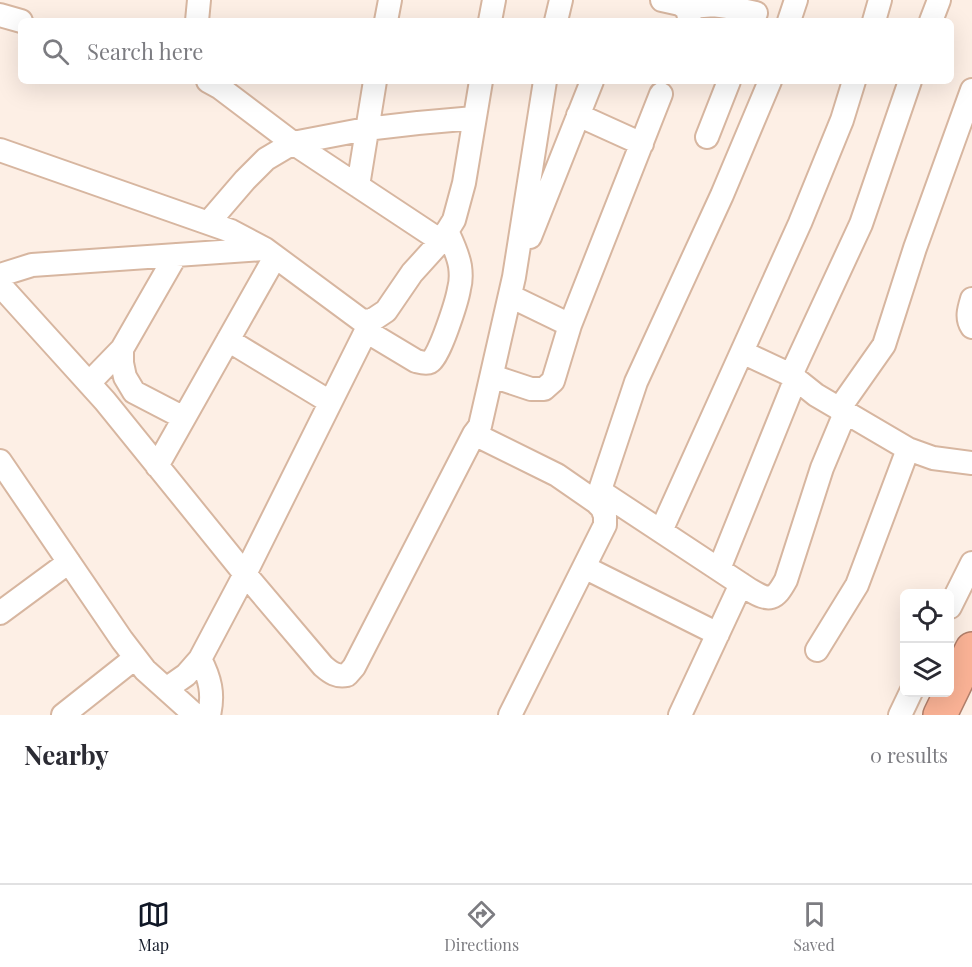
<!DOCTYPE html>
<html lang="en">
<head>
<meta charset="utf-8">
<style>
  body { margin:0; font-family:"Playfair Display",serif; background:#f2f2f3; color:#2b2b33 }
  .controls { position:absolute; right:18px; bottom:18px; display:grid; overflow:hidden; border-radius:9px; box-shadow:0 6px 24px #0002 }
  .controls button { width:54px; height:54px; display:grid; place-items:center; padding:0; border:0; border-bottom:2px solid #e1e1e2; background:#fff; color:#2b2b33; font:30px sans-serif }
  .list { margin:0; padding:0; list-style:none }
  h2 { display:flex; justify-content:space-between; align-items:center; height:78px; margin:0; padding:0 24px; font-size:26px }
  h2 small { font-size:20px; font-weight:400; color:#7c7c81 }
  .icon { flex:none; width:33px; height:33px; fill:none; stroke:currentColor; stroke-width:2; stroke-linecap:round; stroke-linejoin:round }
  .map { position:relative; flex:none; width:972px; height:715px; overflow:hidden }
  .search { position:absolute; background:#fff; box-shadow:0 6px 24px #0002; left:18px; right:18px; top:18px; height:66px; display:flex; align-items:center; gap:15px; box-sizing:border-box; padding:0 21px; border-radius:9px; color:#7c7c81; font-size:22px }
  .sheet { height:168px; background:#fff }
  nav { display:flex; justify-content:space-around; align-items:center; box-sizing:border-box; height:84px; border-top:2px solid #e1e1e2; background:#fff; font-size:16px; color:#7c7c81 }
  nav a { display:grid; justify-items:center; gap:3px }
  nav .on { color:#111827 }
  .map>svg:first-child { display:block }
</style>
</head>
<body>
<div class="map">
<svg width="972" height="715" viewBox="0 0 972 715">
  <rect width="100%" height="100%" fill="#fdefe5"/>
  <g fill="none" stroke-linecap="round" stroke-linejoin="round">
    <g stroke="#d7b6a0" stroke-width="26">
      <path id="minor" d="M662,0L680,4L687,9L690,21
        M687,9C713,1 730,8 756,13
        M0,15L21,21
        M197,21L199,0
        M386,21L390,0
        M490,21L494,0
        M556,21L561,0
        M789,21L796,0
        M874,21L880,0
        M931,21L939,0
        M208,81L219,87L293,143L441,241
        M578,115L642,144
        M707,137L729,81
        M0,150L231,231L265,249L361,320L371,321L386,311L412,273L441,241L454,220L464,183L481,81
        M358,186L375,81
        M208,223L245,180L266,159L293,143L366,129L418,123L474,118
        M530,237L592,81
        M0,275L32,265L263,249
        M0,285L105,401L245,574L323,666C331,673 337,677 347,675L354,667L474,434L480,426L514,277L545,81
        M510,296L570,325
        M972,299C969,309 966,318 972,327
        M366,331L416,361C420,362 426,364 430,362C439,358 457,301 459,289C461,282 461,273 460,266C458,254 452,242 447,231
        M228,340L330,402
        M122,349V363L125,377L134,392L184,418
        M742,352L791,375L816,395L908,449L933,458L972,463
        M791,375L861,224L910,81
        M492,376L531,389H544L553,381L570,325L661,94
        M89,383L122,349L176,255
        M839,409L884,345L915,248L972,90
        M474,434L557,475L596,502L602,508L605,516V525L510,715
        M0,461L122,640L145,670L195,715
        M157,466L275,257
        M600,491L750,590C770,602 775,600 786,580L822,468L845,413
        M596,502L636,382L722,195L770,81
        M661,531L800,223L842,120L854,81
        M584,567L718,634
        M719,569L796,378
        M950,607L972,563
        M0,613L69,562
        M817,650L857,585L908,449
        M200,659C210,678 214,694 209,715
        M166,689L186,675L200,659L245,574L371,321
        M63,715L135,658
        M680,715L741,584
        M900,715L911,692"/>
    </g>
    <g stroke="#b27f6a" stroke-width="36">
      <path id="highway" d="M940,715L972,649"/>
    </g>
    <use href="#minor" stroke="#fff" stroke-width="22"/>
    <use href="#highway" stroke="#fbb396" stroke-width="33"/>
  </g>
</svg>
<div class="controls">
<button><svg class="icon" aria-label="locate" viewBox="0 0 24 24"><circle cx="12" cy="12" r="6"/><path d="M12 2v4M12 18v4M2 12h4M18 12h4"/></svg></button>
<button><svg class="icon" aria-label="layers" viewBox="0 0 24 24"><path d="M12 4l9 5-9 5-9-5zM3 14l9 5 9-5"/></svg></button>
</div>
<div class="search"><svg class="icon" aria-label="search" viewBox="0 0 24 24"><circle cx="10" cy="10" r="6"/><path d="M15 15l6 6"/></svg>Search here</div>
</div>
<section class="sheet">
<h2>Nearby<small>0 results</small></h2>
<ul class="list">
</ul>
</section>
<nav>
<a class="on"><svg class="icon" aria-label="map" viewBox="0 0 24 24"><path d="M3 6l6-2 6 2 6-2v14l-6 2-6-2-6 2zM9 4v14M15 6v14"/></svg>Map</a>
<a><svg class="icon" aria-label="directions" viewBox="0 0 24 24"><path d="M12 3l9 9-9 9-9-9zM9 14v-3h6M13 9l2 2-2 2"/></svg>Directions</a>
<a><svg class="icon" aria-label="saved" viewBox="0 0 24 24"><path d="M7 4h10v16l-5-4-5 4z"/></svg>Saved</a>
</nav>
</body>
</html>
